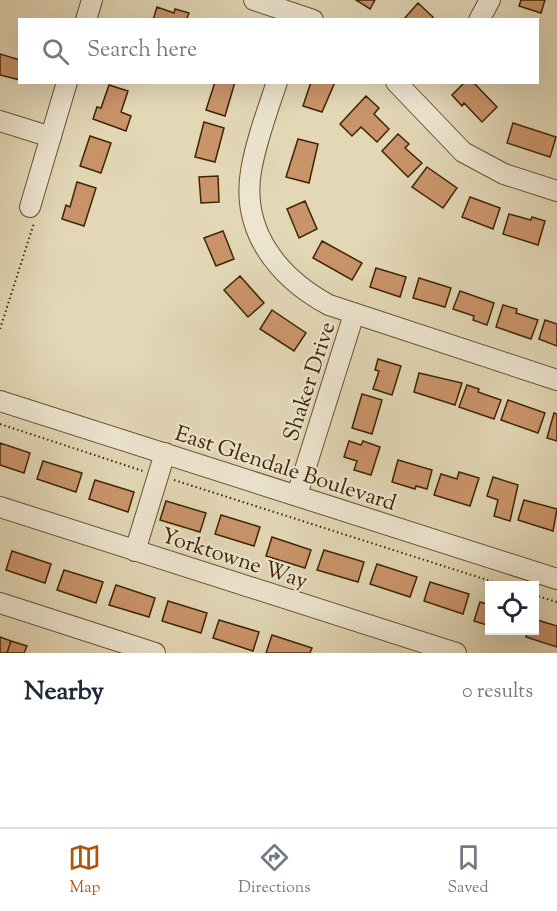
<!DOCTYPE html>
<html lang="en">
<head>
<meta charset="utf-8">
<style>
  body { margin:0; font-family:"Sorts Mill Goudy",serif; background:#f6f6f7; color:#1f2937 }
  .controls { position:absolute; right:18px; bottom:18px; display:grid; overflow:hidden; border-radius:0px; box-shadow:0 6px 24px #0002 }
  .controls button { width:54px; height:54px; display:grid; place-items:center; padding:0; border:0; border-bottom:2px solid #e0e1e3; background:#fff; color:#1f2937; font:30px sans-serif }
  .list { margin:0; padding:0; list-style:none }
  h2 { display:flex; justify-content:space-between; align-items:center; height:78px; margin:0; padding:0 24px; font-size:26px }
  h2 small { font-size:20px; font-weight:400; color:#747a83 }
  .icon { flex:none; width:33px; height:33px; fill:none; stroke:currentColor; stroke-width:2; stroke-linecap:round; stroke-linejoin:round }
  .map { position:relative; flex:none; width:557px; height:653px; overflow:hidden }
  .search { position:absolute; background:#fff; box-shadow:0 6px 24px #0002; left:18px; right:18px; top:18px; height:66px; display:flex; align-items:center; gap:15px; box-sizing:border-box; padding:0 21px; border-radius:0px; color:#747a83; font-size:22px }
  .sheet { height:174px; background:#fff }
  nav { display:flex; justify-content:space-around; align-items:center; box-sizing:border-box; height:84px; border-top:2px solid #e0e1e3; background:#fff; font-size:16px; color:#747a83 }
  nav a { display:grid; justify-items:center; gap:3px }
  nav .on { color:#b45309 }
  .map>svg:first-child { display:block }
</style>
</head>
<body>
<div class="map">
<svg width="557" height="653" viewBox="0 0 557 653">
  <rect width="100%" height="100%" fill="#e3d7b6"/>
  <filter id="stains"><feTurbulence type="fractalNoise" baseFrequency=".00333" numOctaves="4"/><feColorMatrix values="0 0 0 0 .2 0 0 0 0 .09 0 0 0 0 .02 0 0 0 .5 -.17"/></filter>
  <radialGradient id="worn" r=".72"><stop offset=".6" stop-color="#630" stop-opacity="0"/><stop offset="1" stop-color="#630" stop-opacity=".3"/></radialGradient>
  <path fill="#ca946a" stroke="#3e2503" stroke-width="1.5" d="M356,0H375L370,9Z
    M521,0H545L541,13L519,6Z
    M418,3L433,17L431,20H403Z
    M157,7L174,13L175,9L189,13L186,20H153Z
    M0,54L20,60V80L0,75Z
    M215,82H235L225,116L206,110Z
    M311,82H335L322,112L303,106Z
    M465,82H473L497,107L482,122L464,103L462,106L452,95Z
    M109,85L128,91L121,112L131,116L126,131L93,119L97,107L101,108Z
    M366,96L379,108L374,114L389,129L377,142L361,127L352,136L340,124Z
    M204,122L224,128L215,162L195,157Z
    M513,123L556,137L550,157L507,143Z
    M398,134L409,144L405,148L422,163L408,177L382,151Z
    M90,136L111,143L101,173L80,166Z
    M298,139L318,144L309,183L286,177Z
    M427,167L457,188L443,208L412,187Z
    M218,176L219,202L201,203L199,177Z
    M77,182L96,188L84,226L62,219L66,205L70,207Z
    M470,197L500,208L493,229L462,217Z
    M305,201L317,229L299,238L287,209Z
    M509,214L531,220L532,217L545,221L538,245L503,234Z
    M223,231L234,259L216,266L204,238Z
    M322,241L362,263L352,280L313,258Z
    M376,268L406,277L400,297L370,287Z
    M240,276L264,303L248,317L224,290Z
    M419,278L451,288L445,307L413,298Z
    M460,291L494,303L487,325L473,320L474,316L453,309Z
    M503,305L517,309L516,313L538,320L531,339L496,327Z
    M272,310L306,333L294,351L260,329Z
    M545,320L557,324V346L539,339Z
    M378,359L401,366L392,395L373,389L379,371L375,370Z
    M419,373L462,383L455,405L414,392Z
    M467,385L479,389L478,392L501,400L494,419L459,407Z
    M362,394L382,400L372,434L352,428Z
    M508,400L545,413L538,433L501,420Z
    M554,413L557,414V441L547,438Z
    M349,441L361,445L363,441L380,447L371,475L354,470L357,461L344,457Z
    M0,443L30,453L24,473L0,465Z
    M398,460L432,470L427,489L416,486L415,489L392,482Z
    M43,461L82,473L76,492L37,479Z
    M459,472L479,478L470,506L434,495L441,474L457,479Z
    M493,477L518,485L510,521L494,516L498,500L487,496Z
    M95,480L134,492L128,512L89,499Z
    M524,500L557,509L553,531L518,520Z
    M166,501L206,513L200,532L160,520Z
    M221,515L260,527L254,546L215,534Z
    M272,537L311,550L305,568L266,556Z
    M324,550L364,562L358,582L317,570Z
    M12,551L51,564L45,583L6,570Z
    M377,564L417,577L410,597L370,584Z
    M64,570L103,582L96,603L57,590Z
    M430,582L469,594L463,614L424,601Z
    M116,585L155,598L149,617L109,605Z
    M168,601L207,613L201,633L162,621Z
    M480,602L490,605V626L474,621Z
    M534,619L557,626V647L526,637L528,630H534Z
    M219,620L259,632L253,651L213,638Z
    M272,635L312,648L310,653H266Z
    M0,637L11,641L7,653H0Z
    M11,641L27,646L24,653H7Z"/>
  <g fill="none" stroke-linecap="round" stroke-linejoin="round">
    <g stroke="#675230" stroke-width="22">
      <path id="minor" d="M254,0L313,20
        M86,20L92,0
        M479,20L490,0
        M277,82C267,112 256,141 251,171C241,232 279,278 329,305L557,380
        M396,82L463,152L504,174L557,191
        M0,121L51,137
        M30,207L67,82
        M0,401L557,579
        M297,495L354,314
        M0,507L456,653
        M135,551L165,453
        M0,603L155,653"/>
    </g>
    <path stroke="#3e2503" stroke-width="2" stroke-dasharray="1.5 3" stroke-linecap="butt" d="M0,329L34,223
      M0,424L143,471
      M174,480L506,586
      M534,595L557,602"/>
    <use href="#minor" stroke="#ede5d0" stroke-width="20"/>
  </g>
  <g text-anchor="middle" stroke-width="4.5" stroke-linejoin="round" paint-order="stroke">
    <g font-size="22" fill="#3e2503" stroke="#ede5d0">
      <text transform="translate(308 381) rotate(-72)" y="8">Shaker Drive</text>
      <text transform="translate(286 467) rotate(18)" y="8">East Glendale Boulevard</text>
      <text transform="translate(235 557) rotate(18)" y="8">Yorktowne Way</text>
    </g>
  </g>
  <rect width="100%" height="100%" filter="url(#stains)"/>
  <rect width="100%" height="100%" fill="url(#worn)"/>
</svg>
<div class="controls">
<button><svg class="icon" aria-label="locate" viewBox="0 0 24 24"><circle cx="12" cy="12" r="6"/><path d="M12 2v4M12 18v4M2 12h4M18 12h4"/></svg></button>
</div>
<div class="search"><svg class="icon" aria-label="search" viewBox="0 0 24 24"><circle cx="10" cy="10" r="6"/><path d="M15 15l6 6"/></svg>Search here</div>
</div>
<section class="sheet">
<h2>Nearby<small>0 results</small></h2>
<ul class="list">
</ul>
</section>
<nav>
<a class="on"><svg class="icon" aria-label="map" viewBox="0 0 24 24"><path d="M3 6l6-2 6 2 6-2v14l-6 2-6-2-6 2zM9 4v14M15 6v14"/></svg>Map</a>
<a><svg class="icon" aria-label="directions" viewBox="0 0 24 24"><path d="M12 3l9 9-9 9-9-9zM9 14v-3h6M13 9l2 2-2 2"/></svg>Directions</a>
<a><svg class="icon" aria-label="saved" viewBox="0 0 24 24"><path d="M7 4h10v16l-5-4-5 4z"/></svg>Saved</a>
</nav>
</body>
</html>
